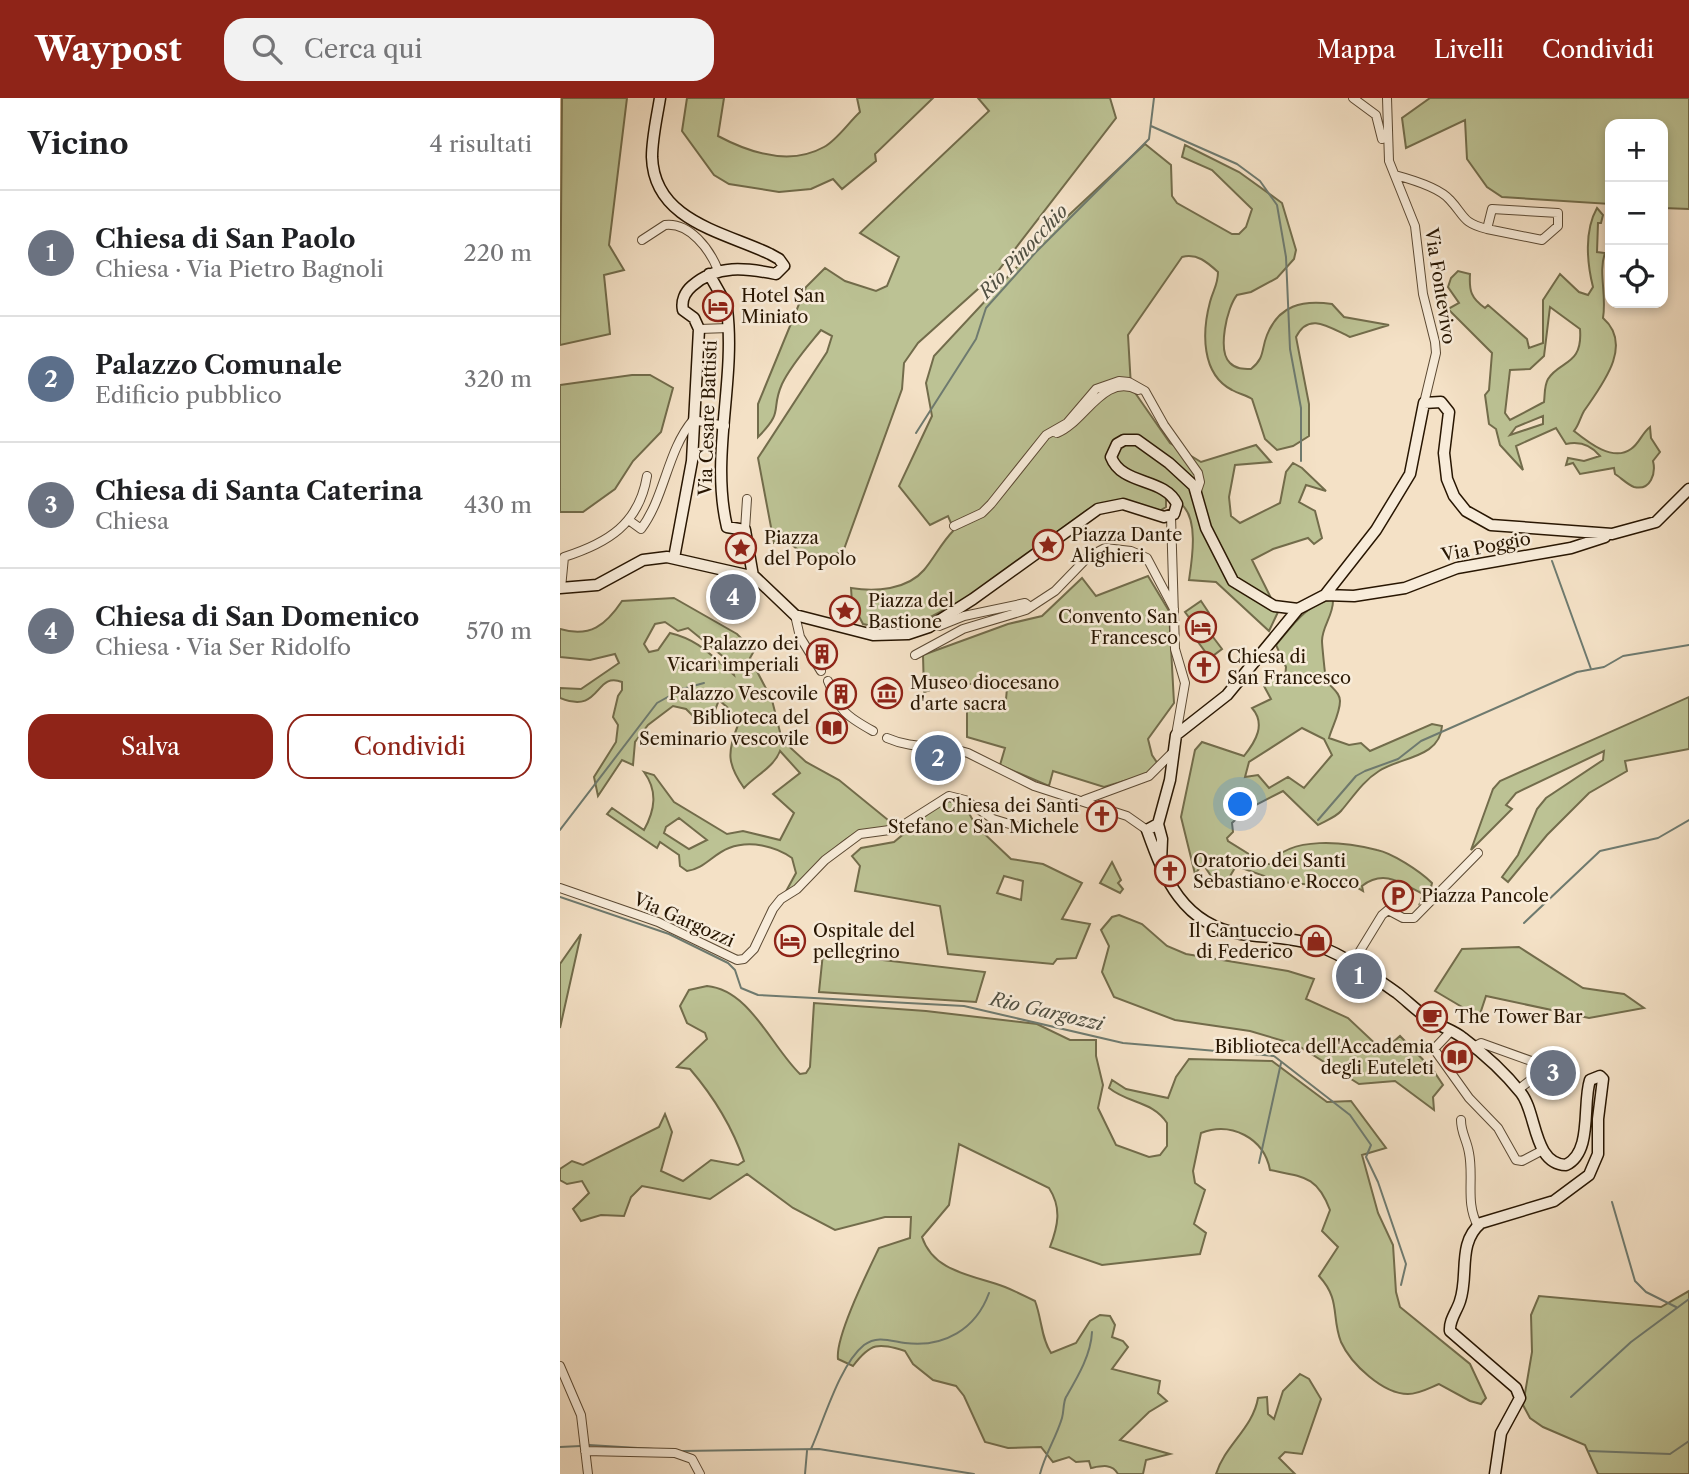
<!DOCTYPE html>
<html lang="it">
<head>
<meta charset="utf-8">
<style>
  body { margin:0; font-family:"Libre Caslon Text",serif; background:#f2f2f2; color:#202124 }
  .controls { position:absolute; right:21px; top:21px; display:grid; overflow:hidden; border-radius:14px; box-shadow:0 4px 10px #0003 }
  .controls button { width:63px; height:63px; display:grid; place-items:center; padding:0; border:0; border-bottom:2px solid #e0e0e0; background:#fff; color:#202124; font:35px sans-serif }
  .you { position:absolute; left:681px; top:707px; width:24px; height:24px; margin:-18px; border:5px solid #fff; border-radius:50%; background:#1a73e8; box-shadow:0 0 0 10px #1a73e833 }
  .badge { display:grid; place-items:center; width:46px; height:46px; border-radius:50%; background:#8f2418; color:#fff; font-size:23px; font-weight:700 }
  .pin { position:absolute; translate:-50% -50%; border:4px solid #fff; box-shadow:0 2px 7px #0006 }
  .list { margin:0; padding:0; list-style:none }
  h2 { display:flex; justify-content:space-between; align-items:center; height:91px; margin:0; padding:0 28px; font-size:30px }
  h2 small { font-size:23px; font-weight:400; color:#757577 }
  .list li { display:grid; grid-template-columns:46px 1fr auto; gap:21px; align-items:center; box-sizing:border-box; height:126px; padding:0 28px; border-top:2px solid #e0e0e0 }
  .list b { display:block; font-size:26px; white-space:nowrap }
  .list p { margin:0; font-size:23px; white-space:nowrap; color:#757577 }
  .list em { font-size:23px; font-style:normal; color:#757577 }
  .actions { display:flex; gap:14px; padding:21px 28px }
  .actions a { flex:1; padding:16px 0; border:2px solid #8f2418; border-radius:21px; text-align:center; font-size:24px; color:#8f2418 }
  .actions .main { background:#8f2418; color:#fff }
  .icon { flex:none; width:38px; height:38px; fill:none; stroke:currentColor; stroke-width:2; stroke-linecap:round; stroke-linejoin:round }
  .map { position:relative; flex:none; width:1129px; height:1376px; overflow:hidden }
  header { display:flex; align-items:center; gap:42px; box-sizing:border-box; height:98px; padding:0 35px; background:#8f2418; color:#fff }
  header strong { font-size:33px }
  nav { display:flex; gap:38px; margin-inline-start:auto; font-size:24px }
  .search { width:490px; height:63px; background:#f2f2f2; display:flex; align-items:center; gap:18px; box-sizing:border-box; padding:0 24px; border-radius:21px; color:#757577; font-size:26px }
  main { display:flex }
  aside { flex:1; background:#fff }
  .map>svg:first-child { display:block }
</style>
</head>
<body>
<header>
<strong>Waypost</strong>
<div class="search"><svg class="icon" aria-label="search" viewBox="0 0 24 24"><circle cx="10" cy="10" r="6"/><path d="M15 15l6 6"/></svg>Cerca qui</div>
<nav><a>Mappa</a><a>Livelli</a><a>Condividi</a></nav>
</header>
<main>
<aside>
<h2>Vicino<small>4 risultati</small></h2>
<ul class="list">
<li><span class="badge" style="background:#6b7280">1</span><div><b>Chiesa di San Paolo</b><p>Chiesa · Via Pietro Bagnoli</p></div><em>220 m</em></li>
<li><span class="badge" style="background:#5c6f8a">2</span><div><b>Palazzo Comunale</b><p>Edificio pubblico</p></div><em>320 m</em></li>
<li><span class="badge" style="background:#6b7280">3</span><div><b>Chiesa di Santa Caterina</b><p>Chiesa</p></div><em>430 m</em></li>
<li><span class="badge" style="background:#6b7280">4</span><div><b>Chiesa di San Domenico</b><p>Chiesa · Via Ser Ridolfo</p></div><em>570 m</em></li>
</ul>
<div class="actions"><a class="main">Salva</a><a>Condividi</a></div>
</aside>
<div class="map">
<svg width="1129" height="1376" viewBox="0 0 1129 1376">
  <rect width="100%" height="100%" fill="#f4e1c6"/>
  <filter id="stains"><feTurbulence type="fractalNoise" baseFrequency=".00286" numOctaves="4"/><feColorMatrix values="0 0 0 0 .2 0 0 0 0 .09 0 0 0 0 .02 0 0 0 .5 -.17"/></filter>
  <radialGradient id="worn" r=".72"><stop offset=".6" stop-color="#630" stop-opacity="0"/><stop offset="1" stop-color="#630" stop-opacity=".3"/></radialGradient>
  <path fill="#bcc294" stroke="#726c4b" stroke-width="2" fill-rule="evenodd" d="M2,0H67L49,147L64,172L44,177L50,236L0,247Z
    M127,0H164L158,38C190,55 230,68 264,49C277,42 289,24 300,14L297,0H373L315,56L316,63L282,91L273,81L251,91L219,94L169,86L154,77L122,33Z
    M418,0H550L556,20L438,173L358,245L344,265L342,291L283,454L251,463L231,446L214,445L198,360L267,254L272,238L261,232C248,248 231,267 222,286C210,313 225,312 198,339V306L246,189L265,170L285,183L316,193L327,188L339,159L300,135L429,13Z
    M870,0H1129V111L1103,110V26H1050V106L942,99L927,89L907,61L905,22L846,50L842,20Z
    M585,46L611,67L612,98L617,105L672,136H679L686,129L692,111L652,72L622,59L625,47L679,74L722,105L736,152L734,161L717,180L691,194L677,197C667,209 657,253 670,265C676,271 683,271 691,271C705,260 701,252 707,237C719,207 742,202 772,206L784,219L829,227L790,239C770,230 749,213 736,239L749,306V338L733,348L717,352L705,341L692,301C686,297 679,296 672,292C641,276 642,234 650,204C653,192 658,187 658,174C647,164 637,155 622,159L568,237L571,289L610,345L641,364L696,347L711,364L675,367L669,399L671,418L680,425L720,405L726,374L733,365L742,370L766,393L746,387L739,404L755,413L762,440L754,446L748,440L713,451L692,462L718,514L709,533L656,484L629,482C632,462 639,420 621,406C617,403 610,401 606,399V409L598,414L540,406L527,412L405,501L361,524L322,530L303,526L292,505L291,490C315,494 347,492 364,472C375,459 381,445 394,432L388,418L370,427L339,388L372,318L366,285L374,258L481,143Z
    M1037,110L1043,117L1041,125H1038L1037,154L1045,155C1038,174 1047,197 1043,220C1074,247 1042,287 1024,313C1020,320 1019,327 1014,333C1029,345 1053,364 1071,351C1079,346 1082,335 1090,329L1091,340L1100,354L1093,363C1096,375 1091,393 1074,389C1068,387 1060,379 1055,376L1054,370L1020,376L1013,365L1006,367L1008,360L1024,363L1040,358C1031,347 1020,343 1006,346L996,330L956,348L963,372L940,347L936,331L929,326L925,297L929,292L932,255L888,211L899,205L888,189L891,180L898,173L910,176C909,193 911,200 925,210L928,207L967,241L969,250L983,245V202L1000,176L1019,194L1028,197L1033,189C1027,165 1024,133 1037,110ZM990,209L1020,231C1023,268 1000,262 988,281C984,288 985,297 984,304L950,322L945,315L950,272L970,271L984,258ZM983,318V326L950,337L956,329Z
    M72,277H90L113,290L101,334L73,363L55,391L23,414H0V287Z
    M588,478L609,513L614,605L588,641L592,657L598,666L588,676L544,689L493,673L489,688L440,667L445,650L407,639V609L445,613L447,590L394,584L364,594L363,557L448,526L482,518L522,480L536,498Z
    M114,500L177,536L194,553L190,560L212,602L222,642L246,664L279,682L333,726C321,733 306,728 291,738C265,754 249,781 224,797L236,775L232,760C215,748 190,742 169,750C153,756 144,771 127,773L120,768L119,757L100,744L97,750L47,716L52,710L84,732C95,712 98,693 84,674L94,677L114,704L167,736L183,733L220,742L234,715L213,696L240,675L220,653C214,669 195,678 184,690C167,666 167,654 178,627L169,611L159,602L152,620L138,615L136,621L126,611L113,608L88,627L75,644L73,667L62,662L38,698L34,679L56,644L58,627L53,619L58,598L62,592V584C34,573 42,617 0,600V590L21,591L59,565L55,556L30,562L0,559V531C30,540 46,527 62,503ZM105,524L118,533L128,530L171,565L174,577C152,559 140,542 110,535L98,552L89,554L84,546L95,526ZM119,720L147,742L129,751L104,735L106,729Z
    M773,501C774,517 762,528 762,543C762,546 765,578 766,581C769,589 780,593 780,603C780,615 772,629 769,640L789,647L801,645L810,653L872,626L882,628C880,660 840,659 819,673C803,683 793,699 781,713C776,719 765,723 758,727L723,693L686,712L672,725L673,734L667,740L668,743L705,766H710C730,737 786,744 817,752C832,755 860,773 872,785L869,798L860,805L863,796C841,785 824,771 802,788L803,793L791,786L764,783L760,791L755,790L754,787L721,784L676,768L669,780L660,783L651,778L643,766L635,776L621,719L635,652L642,644L684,658C696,643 706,626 692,610L711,601L704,588L715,580L717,584L725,581L726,569L716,547C733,527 746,506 773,501ZM742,630L764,641L772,657L744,690L728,679L709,690L698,677L685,679L689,664Z
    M641,503L649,515L634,526L625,514Z
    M650,535L662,551L650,560L638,544Z
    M1129,599V651L1065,663L1067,673L1029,695L987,737L948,784L942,779L958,757L977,711L986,700L1043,662L1044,653L956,695L946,707L952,711L911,752L933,691L940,683Z
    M388,703L405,708L416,728L451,761L483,766L522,785L502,821L530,826L516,860L497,861L493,866L388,856L380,808L295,793L300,768L292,758L301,750L334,744L382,704ZM444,778L463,783L461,802L437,795Z
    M552,764L561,782L558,785L563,791L560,795L540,785Z
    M559,817L582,826L607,848L626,856L728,873L754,881L746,901L788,920L823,953L840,938L873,972L883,987L873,999L874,1012L835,983L799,986L737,947L690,933L615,922L554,899L542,874L549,848L541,832L552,819Z
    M21,836L0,930V866Z
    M959,849L1023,890L1064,896L1084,910L1029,920L926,898L919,919L875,893L902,851Z
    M263,855L425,874L416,904L259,894Z
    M147,888C190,892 211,948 240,976L246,975L250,969L254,905L366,913L477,926L510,942H536V958L543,987L538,1010L556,1047L589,1059L600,1057L607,1048V1025C593,1003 569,1006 549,990L552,982L566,991L608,1000L616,979L629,961L712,963L767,1004L791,1003L826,1050L802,1057L818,1115L833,1147L836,1194L840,1209L910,1266L926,1300L921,1306L910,1303L879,1286C869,1290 859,1296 848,1296C823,1296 791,1266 781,1244C771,1218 781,1202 759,1178L778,1149L762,1133L770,1112C757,1078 744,1079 710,1072C704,1040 671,1023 641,1035L633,1073L635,1085L645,1092L634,1126L646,1135L640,1156L542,1167L490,1149C498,1128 502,1110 489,1090L399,1046L389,1107L362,1139C374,1175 414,1177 445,1189C455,1193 465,1198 475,1203C482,1221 481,1240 491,1255L516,1245L530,1223L540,1217L550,1218L555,1227L552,1239L563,1243L568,1249L552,1271L600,1283L598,1295L607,1303L589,1314L560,1342L610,1356L586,1362L583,1376H558C552,1365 541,1368 531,1370L529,1363L516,1364L509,1359L493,1364L481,1349L448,1350L425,1344L404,1298L396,1288L373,1282L353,1266L345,1253C318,1245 311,1244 293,1268L278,1261C275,1239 308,1173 319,1150L350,1140L351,1119H325L275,1132L233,1110L187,1076L150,1101L82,1088L71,1099L64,1118L41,1117L21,1123L13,1111L29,1095L22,1083L7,1086L0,1082V1071L12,1063L23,1067L99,1029L105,1016L112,1034L101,1073L123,1083L151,1062L178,1067L184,1063C172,1028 154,999 130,971L117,969L147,941L145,935L127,925L120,908L129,892Z
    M1129,1193V1376H1038L1025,1347L983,1329L970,1320L963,1307L972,1254L971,1217L979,1198L1101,1209Z
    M740,1276L749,1281L761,1301L742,1356L725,1354L719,1360L735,1376H656C665,1347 693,1330 698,1300L707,1299L708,1316L714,1321L723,1293Z"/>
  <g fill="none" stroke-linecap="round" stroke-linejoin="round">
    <path stroke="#6e7a6f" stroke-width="2" d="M591,28L677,66L700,83L717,107L726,159L730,251L741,310V363
      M356,335L416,241L426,210L476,154L589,41L594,0
      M992,463L1031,571
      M758,722L796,678L805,673L838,661L861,643L1017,574L1044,569L1063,558L1129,547
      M0,732L97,605L122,591L144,585
      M0,799L109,836L168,865L175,872L181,890L198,897L404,908L563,945L714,958L790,1017L811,1047L806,1059L818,1084L846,1166L841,1187
      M964,825L1040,753L1098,740L1129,722
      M699,1065L721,965
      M1052,1104L1075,1183L1086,1194L1116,1209
      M1011,1299L1071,1244L1129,1201
      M29,1347L94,1351
      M0,1349L21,1348
      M251,1351C264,1322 280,1266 304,1247C317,1237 331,1243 345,1245C384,1250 416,1231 429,1195
      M123,1353L259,1351L414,1376
      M1029,1353L1110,1356L1129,1343
      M245,1376L247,1353
      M480,1376C485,1356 496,1340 502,1320C504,1313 503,1305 506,1299C517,1280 531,1257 532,1234"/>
    <g stroke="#5b4933" stroke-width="10">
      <path id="street" d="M793,0L816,17L822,41
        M827,0L829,63L855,128L863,196L875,244L876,255L864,305
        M835,77C850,81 880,90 890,102C905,118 902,125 927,131L932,111L998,115V128L982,142L927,131
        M82,142L105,127C130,124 150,152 158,172
        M139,231L169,230
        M497,335C524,325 544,274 578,292
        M611,418L615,551L625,585L616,637
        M70,423L81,431C105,399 107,353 133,322L165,328
        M394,428L422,415L431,406L486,337L507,325L536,291L559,283L569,284L585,293L604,327L638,375L640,384L636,396
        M185,432L187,401
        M1,490L4,459C48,445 79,426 87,378
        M235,517L240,539L261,573
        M375,525L379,528L404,518L465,505L469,508
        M355,557L403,531L466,512L495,493L528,459L545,450L571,453L587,460L614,511
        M268,583C280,613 284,617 313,633
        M327,640C354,652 381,646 408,655L474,688L567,718L587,732
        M524,702L589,678L611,656
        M0,790L98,824L177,862L184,861L194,851L213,811L221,801L237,791L265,762L300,736L337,731L389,698L405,702L433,721L456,728
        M792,866L822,817L828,812L843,820H854L918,755
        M891,933L874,951L909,1000L938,1030L956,1062L962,1063L983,1052
        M913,949L921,945L974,964L976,970L972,981L959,991
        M901,1022C901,1035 907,1042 909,1055C914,1080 905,1105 918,1128
        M0,1268L21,1317L28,1376
        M25,1353L115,1355L132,1361L140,1376"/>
    </g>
    <g stroke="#281602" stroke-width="13">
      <path id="secondary" d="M100,0C97,19 92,40 92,59C94,123 164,134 210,156L219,161L224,168L216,176C186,170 157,166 132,188C125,194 121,203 123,212L134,220L139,231L132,363L114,460
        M149,176L162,199
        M167,211C176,283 150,358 167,429L185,432L193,478
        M0,490L37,487L83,462L107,459L195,479L235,517L313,537L348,536L369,529L413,501L538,411L563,406L604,419L614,416L617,406C604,379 562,388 551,359L557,346L564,342H577L609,365L634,388L646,430L673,483L714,508L738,511
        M765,497L794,498L845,490L897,470L1011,450L1045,439
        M598,726L587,732C604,780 623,827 681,836C702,839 723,839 744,844C777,851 810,876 837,895C847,903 856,912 866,919C877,928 892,931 903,940C923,955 946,976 961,995C977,1015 973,1066 1006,1067C1033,1054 1022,1006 1030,982L1040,978L1043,981L1038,1021V1056L1029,1077L994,1103L921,1125C897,1145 909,1177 900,1203C897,1213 889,1222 890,1233L956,1290L960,1300L941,1335L935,1376
        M598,726L610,682L616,637L667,597L738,511L765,497L816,432L850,376L864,305L881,304L889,314L884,355L887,381L894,398L906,413L931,427L1052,436L1096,424L1129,391
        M598,726L602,741L601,764"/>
    </g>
    <use href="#street" stroke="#f8ecda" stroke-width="8"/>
    <use href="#secondary" stroke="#f8ecda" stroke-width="10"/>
  </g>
  <defs>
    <g id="hotel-ring" transform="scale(1.575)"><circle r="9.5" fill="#f8ecda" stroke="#8f2418" stroke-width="1.5"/><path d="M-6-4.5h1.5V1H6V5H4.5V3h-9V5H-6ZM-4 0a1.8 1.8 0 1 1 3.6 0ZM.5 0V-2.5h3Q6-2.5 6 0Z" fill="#8f2418"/></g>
    <g id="sight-ring" transform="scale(1.575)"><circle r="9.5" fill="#f8ecda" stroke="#8f2418" stroke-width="1.5"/><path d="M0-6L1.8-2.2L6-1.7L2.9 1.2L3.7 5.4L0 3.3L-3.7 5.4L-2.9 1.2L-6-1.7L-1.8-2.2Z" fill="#8f2418"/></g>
    <g id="building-ring" transform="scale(1.575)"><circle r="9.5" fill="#f8ecda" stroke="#8f2418" stroke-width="1.5"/><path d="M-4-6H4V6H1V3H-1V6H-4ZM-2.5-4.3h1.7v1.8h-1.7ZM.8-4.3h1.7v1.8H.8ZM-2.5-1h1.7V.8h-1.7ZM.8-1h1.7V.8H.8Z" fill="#8f2418"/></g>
    <g id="church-ring" transform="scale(1.575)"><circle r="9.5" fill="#f8ecda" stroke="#8f2418" stroke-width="1.5"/><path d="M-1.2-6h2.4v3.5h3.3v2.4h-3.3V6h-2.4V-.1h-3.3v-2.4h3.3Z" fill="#8f2418"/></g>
    <g id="museum-ring" transform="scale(1.575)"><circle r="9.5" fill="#f8ecda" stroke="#8f2418" stroke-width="1.5"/><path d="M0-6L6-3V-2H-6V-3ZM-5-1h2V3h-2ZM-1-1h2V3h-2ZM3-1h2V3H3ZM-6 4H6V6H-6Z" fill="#8f2418"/></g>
    <g id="library-ring" transform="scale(1.575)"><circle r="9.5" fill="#f8ecda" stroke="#8f2418" stroke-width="1.5"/><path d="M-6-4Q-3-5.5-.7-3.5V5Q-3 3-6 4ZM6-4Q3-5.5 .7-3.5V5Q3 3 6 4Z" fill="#8f2418"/></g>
    <g id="parking-ring" transform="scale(1.575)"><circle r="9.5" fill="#f8ecda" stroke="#8f2418" stroke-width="1.5"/><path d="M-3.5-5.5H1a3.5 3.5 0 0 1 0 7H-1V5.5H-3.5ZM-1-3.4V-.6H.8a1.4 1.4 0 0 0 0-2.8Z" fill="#8f2418"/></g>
    <g id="shop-ring" transform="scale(1.575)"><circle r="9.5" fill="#f8ecda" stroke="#8f2418" stroke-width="1.5"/><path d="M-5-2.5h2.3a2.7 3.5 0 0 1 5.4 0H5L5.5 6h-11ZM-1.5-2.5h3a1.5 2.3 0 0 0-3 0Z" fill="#8f2418"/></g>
    <g id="cafe-ring" transform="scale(1.575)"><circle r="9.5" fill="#f8ecda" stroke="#8f2418" stroke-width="1.5"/><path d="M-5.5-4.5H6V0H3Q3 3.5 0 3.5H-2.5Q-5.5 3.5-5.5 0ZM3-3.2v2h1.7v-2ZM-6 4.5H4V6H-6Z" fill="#8f2418"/></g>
  </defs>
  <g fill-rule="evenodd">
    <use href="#hotel-ring" x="158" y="208"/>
    <use href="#sight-ring" x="488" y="447"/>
    <use href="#sight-ring" x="181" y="450"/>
    <use href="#sight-ring" x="285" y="513"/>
    <use href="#hotel-ring" x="641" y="529"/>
    <use href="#building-ring" x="262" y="556"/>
    <use href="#church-ring" x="644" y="569"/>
    <use href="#museum-ring" x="327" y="595"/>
    <use href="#building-ring" x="281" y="596"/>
    <use href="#library-ring" x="272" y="630"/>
    <use href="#church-ring" x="542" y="718"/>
    <use href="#church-ring" x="610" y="773"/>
    <use href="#parking-ring" x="838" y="798"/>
    <use href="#hotel-ring" x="230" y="843"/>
    <use href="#shop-ring" x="756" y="843"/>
    <use href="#cafe-ring" x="872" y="919"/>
    <use href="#library-ring" x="897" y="959"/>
  </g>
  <g text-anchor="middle" stroke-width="5" stroke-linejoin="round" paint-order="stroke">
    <g font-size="18" fill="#281602" stroke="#f8ecda">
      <text transform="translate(880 188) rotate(81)" y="6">Via Fontevivo</text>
      <text transform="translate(148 320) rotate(-88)" y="6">Via Cesare Battisti</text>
      <text transform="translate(926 449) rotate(-11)" y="6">Via Poggio</text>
      <text transform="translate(124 822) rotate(24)" y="6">Via Gargozzi</text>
    </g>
    <g font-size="18" fill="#281602" stroke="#f8ecda" text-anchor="start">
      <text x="181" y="204">Hotel San<tspan x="181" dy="21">Miniato</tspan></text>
      <text x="511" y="443">Piazza Dante<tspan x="511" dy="21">Alighieri</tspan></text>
      <text x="204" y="446">Piazza<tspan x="204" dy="21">del Popolo</tspan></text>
      <text x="308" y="509">Piazza del<tspan x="308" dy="21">Bastione</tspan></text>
      <text x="618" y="525" text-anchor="end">Convento San<tspan x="618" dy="21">Francesco</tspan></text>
      <text x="239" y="552" text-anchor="end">Palazzo dei<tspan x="239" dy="21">Vicari imperiali</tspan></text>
      <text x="667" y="565">Chiesa di<tspan x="667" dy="21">San Francesco</tspan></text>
      <text x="350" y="591">Museo diocesano<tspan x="350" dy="21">d'arte sacra</tspan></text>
      <text x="258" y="602" text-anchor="end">Palazzo Vescovile</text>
      <text x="249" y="626" text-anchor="end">Biblioteca del<tspan x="249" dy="21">Seminario vescovile</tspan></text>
      <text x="519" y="714" text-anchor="end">Chiesa dei Santi<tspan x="519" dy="21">Stefano e San Michele</tspan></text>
      <text x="633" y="769">Oratorio dei Santi<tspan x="633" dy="21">Sebastiano e Rocco</tspan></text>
      <text x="861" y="804">Piazza Pancole</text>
      <text x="253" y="839">Ospitale del<tspan x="253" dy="21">pellegrino</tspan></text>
      <text x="733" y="839" text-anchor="end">Il Cantuccio<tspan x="733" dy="21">di Federico</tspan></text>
      <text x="895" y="925">The Tower Bar</text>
      <text x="874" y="955" text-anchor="end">Biblioteca dell'Accademia<tspan x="874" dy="21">degli Euteleti</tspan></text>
    </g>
    <g font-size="19" font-style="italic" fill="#515042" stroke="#f8ecda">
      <text transform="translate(463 153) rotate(-47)" y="7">Rio Pinocchio</text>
      <text transform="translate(487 913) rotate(13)" y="7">Rio Gargozzi</text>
    </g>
  </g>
  <rect width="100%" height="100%" filter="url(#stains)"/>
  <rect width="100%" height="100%" fill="url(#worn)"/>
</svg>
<div class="controls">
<button>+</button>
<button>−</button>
<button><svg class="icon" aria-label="locate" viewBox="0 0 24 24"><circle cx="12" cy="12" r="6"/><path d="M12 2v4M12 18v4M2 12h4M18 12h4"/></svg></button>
</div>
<div class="you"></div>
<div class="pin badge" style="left:799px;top:878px;background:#6b7280">1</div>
<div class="pin badge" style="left:378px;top:660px;background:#5c6f8a">2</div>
<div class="pin badge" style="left:993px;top:975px;background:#6b7280">3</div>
<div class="pin badge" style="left:173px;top:499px;background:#6b7280">4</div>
</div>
</main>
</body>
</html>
